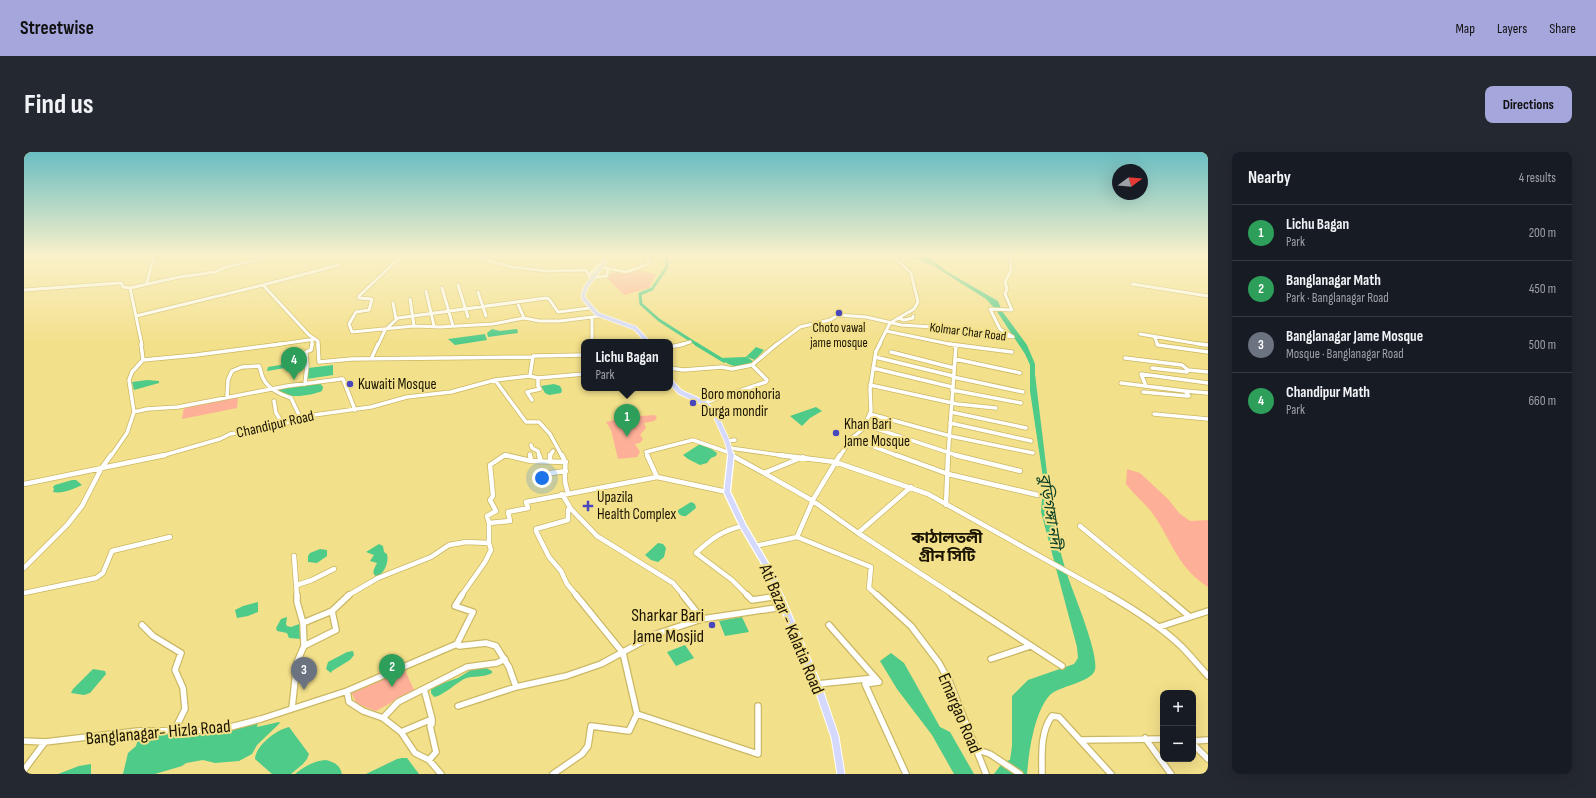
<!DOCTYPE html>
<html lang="en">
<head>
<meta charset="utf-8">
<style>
  body { margin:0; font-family:"Sofia Sans Condensed","Noto Sans Bengali",sans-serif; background:#242831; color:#f1f3f6 }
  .controls { position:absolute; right:12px; bottom:12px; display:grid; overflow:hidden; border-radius:8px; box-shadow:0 4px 16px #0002 }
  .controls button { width:36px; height:36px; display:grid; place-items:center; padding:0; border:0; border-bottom:1px solid #363941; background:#171b24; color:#f1f3f6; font:20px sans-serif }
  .compass { position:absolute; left:1088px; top:12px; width:36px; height:36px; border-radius:50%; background:#171b24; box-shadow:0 4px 16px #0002; rotate:74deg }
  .you { position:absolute; left:518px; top:326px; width:14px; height:14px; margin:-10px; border:3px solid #fff; border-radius:50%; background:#1a73e8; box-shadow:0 0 0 6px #1a73e833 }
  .badge { display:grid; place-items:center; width:26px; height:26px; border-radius:50%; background:#a5a6dc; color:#fff; font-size:13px; font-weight:700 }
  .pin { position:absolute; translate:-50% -33px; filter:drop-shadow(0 1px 2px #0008) }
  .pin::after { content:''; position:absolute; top:21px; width:14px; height:12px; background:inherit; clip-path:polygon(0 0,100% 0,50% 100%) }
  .popup { position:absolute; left:557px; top:187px; width:92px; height:52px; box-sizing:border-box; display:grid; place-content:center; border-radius:8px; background:#171b24; filter:drop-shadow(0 1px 3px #0005); font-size:13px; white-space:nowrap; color:#9ea1a6 }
  .popup b { font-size:15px; color:#f1f3f6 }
  .popup::after { content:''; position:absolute; left:50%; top:100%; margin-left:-8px; border:8px solid transparent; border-top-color:#171b24 }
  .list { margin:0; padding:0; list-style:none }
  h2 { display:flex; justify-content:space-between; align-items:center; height:52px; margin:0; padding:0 16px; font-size:17px }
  h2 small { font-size:13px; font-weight:400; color:#9ea1a6 }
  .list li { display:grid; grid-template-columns:26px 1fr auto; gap:12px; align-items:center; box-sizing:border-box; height:56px; padding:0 16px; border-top:1px solid #363941 }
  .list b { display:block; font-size:15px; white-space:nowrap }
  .list p { margin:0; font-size:13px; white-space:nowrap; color:#9ea1a6 }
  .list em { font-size:13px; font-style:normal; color:#9ea1a6 }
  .map { position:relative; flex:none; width:1184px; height:622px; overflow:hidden; border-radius:8px }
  header { display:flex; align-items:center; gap:24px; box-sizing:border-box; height:56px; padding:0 20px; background:#a5a6dc; color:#111 }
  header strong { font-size:19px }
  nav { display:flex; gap:22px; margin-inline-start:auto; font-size:14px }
  .intro { display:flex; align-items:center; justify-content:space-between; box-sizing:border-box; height:96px; padding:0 24px }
  h1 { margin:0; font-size:28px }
  .button { padding:10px 18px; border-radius:8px; background:#a5a6dc; color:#111; font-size:14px; font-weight:700 }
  main { display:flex; gap:24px; padding:0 24px }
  aside { flex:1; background:#171b24; border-radius:8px; box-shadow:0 4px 16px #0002 }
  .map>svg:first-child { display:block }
</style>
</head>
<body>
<header>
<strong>Streetwise</strong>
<nav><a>Map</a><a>Layers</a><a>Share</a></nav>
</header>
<div class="intro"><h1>Find us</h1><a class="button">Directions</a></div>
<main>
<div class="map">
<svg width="1184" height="622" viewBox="0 0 1184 622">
  <rect width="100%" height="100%" fill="#f3e08a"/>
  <path fill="#feaf97" d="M616,118L632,122L625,136L600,143L583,126L588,121Z
    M214,245L213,256L158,267L160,255Z
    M631,263L633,266L630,269L620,271L622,276L616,283L619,287L616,291L611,292L616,300L613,305L594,307L587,278L582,270L602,265Z
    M1103,317L1116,321L1144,347L1155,361L1166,369L1184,368V435C1153,415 1148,389 1129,362C1121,351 1110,343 1102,332Z
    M380,516L390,538L352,559L333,552L327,540Z"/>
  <path fill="#4eca89" d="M904,104L922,119L974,149L978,159L1003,193L1011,212V222C1015,255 1019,288 1023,321C1028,355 1032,389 1043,422C1049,441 1075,501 1071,518C1067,531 1033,534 1025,544C1010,562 1005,599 1003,622H970L979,610L986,608L988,594V544L1004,528L1050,512L1054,506L1053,495L1017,360L1018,347L1020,345L1021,339L1006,239V213L1001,202L972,158L962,147L897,106Z
    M468,177L476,179L493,177L494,181L464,185L463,181Z
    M461,182L463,188L431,193L424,187Z
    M732,195L740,198L731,208L723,205L730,210C718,217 707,216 696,206L722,205Z
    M272,203H281L280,213L243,219L244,215L256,213L260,210L261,204Z
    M309,213V223L283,227L284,216Z
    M123,228L135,229V231L110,238L108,230Z
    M296,231L299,235L298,239C288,243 264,248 255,239L256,236Z
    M530,232L536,234L538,238L537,241L525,243L521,241L517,234Z
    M792,255L798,259L786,266L778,274L766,264Z
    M676,292L683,294L693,301L692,304L687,306L683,311L676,313L664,307L659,303Z
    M48,328H52L58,333C50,337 38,342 29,340L30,337L29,335L31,333Z
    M667,350L671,352L672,356L662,364C658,365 653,362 654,358Z
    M634,391L639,392L642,396L640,405L634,410L627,408L621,403Z
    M355,392L359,394L360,400L363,402C365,409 361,421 353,425C346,421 351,416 353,411L346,409L350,403L342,400Z
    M296,397L303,398V404L293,411L284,410V404L286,401Z
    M234,450V460L224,464L213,466L211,458L219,454Z
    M263,465L262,472L263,474L267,475L278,471V485L277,487L265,486L263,481L253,479L252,476L257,467Z
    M718,465L725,480L701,484L695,469Z
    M661,493L670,506L652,514L643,500Z
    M329,499L330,503L326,508L308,519L307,521L302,517L304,510L323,500Z
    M867,501L880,511L916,575L926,580L950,622H930L908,583L873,537L856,509Z
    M460,515L468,519V521C460,526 449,523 440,527C431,532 423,540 414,544L410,545L407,541V535L434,526L450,516Z
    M69,517L81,519L82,522L66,541L60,543L47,541L49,537Z
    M234,570L233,575L255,570L256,571L233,593L228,602L215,609L191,611L179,608L162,611L158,614L131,622H99L104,601L112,594L115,584L129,581L172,584L191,579L198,582Z
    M265,575L285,602L283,607L279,612L267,622H248L231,607C232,593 252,578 265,575Z
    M378,606H383L395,622H342L373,607Z
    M302,608C310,610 316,613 318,622H271C281,614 290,609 302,608Z
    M67,612V622H34L55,614Z"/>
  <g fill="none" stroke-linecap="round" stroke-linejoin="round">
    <path stroke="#4eca89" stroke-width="3" d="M642,104L643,115L628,137L616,142L617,152L635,168L674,193
      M886,104L907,111"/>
    <path stroke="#4eca89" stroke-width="3.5" d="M672,192L700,209"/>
    <g stroke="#cbb864" stroke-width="4.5">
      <path id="minor-far3" d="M380,104L368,113L335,144V146L348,147L345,158L332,160L325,172L328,180L390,174L416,175L469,172L500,166L515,169H536L576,164
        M448,104L488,115L524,119L562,118L566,126L583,124L584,116
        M578,115L602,120L625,112L623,104
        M565,123L573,114L580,110
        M122,132C127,123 125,111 132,104
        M1108,132L1184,144
        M239,133L315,113
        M434,133L444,165
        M106,136L118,193
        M418,136L429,174
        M0,138L95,131H97L99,135L106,136L155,125L192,120L199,116L250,104
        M402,139L410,174
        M454,140L462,164
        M386,147L390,174
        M493,150L500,166
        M369,151L372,167
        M112,164L239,133L285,183L294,189V193
        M568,166V190
        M874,166L880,168L889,166V164
        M862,179L930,193
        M1116,182L1181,193
        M1130,184L1134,193
        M250,193L291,187
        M288,193V188
        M354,193L361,178L374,166L522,146L525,147L534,160L566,156
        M656,193L666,190
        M752,193L776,175L806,168L814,163L842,165L877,173L924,176L989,185L976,177L966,157L988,158L981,142L983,137L981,130L987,119L986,104
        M855,193L866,171L890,157L894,150L887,121L873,108L872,104"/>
    </g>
    <g stroke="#cbb864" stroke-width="5">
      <path id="minor-far2" d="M294,192L295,210L328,207L508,205
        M925,192L988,200
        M1133,192L1134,193L1184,200
        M1175,192L1184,193
        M646,195L660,192
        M867,200L930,216
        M851,205L929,224
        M1101,206L1158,213L1164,218L1184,220
        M347,207L354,192
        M931,207L996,221
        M119,208L172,203L257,192
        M646,216L659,218L698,215L708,217L728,213L753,192
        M849,216L928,235
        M1128,216L1163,220L1164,218
        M506,224L509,204L560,203
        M929,225L999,240
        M471,228L502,270H515L526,282L538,304
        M1097,231L1161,239
        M281,232L283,213L282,200L287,198L288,192
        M846,233L933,252L972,256
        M1122,234L1117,222L1184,231
        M928,238L997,251
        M1119,240L1163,244H1165L1161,239L1184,241
        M203,245L204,228L208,219L218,215L235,214C237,218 237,222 239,226C244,237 256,242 267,246L277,267
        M508,248L503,240L516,237L514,234V226
        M250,249L252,261L259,272
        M680,251L742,230L743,228L728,213
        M110,260L123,257L154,255L263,234L317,227H319L331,258
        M690,260L703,257
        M927,260L1002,276
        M846,262L926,284L1009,301
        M1130,262L1184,267
        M926,271L1007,289
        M841,273L935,304
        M827,286L874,304
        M703,289L711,288
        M507,293L508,296L514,299L515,304
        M706,296L762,304
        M506,302V304
        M87,304L103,281L110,260L105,228L108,220L119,208L117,192
        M137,304L196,287L206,282L249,275L290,263L347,255L383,245L427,240L471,228L506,224L514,226L560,222
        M480,304H483
        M526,304L529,299
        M624,304L622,300L669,288L706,301
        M816,304L828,286L839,277L847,259L846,237L852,199L856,192
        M924,304L932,193"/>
    </g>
    <g stroke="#cbb864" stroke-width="6">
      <path id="minor-far1" d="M506,303L507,309L542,310
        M515,303L517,309
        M526,303V309
        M538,303C544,314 540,316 541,328C541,332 543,337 544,341
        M623,303L633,325
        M707,303L740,321L779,305
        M755,303L811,310L904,342L1087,444
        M872,303L924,322L1014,343
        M931,303L996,319
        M527,321L542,319
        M740,321L789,349L834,381L931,444
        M0,332L141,303
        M538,342L547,357L573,384L649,431L660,444
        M922,353L924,303
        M547,357L544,358V368L512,377V379L525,405L537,419L543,432L553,444
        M465,371L463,364L472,359L466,348L469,344L466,313L481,303L507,309
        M719,374C699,378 687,387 672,401L708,428L724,444
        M1056,374L1141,444
        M834,381L887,335
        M773,385L847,415L845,436L854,444
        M731,394L773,385L790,346L816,303
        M270,404L273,444
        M0,416L43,373L58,354L77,317L87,303
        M273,433L288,428L310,417
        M0,441L72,426L79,421L88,399L146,385
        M323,444L354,426L407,405L425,393L442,390L465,391V371L486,369L484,360L504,356L502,350L633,325L703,340
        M437,444L461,410L467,398L465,391"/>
    </g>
    <g stroke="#cbb864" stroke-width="8">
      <path id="minor" d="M552,443L599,501L613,562L734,602V554
        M659,443L678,467
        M723,443L728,448L755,444
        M853,443L887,474L915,511L926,531L962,622
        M929,443L1038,514
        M1085,443C1111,458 1135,473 1157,494C1166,503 1175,514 1184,524
        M1140,443L1166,465
        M279,471L308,459
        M118,473L129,484L157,501L151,518L159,536L161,557L150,579
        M805,473L855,530L841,532L882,622
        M1135,475L1184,459
        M433,492L449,460L431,454L438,443
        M280,494L312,478L308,459L325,443
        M967,507L1006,494
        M793,532L851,526
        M323,539L325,550L339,559L359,566L377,580L408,567L400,537
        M434,554L492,535
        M268,556L273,510L280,494L279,471L273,450V443
        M359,566L374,550L443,515L473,511L481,507
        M377,580L391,601L405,608L417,622
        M1121,586L1147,622
        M1056,588L1139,587
        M0,589L21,590L114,579L195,578L237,567L323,539L433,492L435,494L462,491L472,494L485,515L492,535L542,524L577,512L632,482L678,467L759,455
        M1169,589L1184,588
        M1169,592L1184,607
        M951,597L966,602L996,622
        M405,608L412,600L406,574L408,572V567
        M0,618L21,590
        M529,622L558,602L564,594L567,574L605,579L613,562
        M1018,622C1018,603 1016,580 1028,564L1035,565L1087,622"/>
    </g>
    <g stroke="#fff" stroke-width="5">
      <path id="major-far3" d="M580,104V111L562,135L559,143L560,147L573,162L611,176L624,190"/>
    </g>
    <g stroke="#fff" stroke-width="6">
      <path id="major-far2" d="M646,229L656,240L680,251L690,260L703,289L707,304"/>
    </g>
    <g stroke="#fff" stroke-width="8">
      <path id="major-far1" d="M707,303L703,340L719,374L749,425L755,444"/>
    </g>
    <g stroke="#fff" stroke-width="9">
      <path id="major" d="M755,443L793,532L811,585L817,622"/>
    </g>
    <use href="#minor-far3" stroke="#fff" stroke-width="3"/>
    <use href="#minor-far2" stroke="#fff" stroke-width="3.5"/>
    <use href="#minor-far1" stroke="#fff" stroke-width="4.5"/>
    <use href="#minor" stroke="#fff" stroke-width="5.5"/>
    <use href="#major-far3" stroke="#d4d9fd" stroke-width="3.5"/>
    <use href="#major-far2" stroke="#d4d9fd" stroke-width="4.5"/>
    <use href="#major-far1" stroke="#d4d9fd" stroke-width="5.5"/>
    <use href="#major" stroke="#d4d9fd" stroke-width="7"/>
  </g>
  <linearGradient id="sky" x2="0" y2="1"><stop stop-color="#6abdc2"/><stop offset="0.54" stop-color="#faf1ca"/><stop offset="1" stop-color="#faf1ca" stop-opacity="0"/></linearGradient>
  <rect width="1184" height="192" fill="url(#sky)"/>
  <g fill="#4847bd" stroke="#f3e08a" stroke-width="1.5">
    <circle cx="815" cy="161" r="4"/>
    <circle cx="326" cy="232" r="4"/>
    <circle cx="669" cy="251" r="4"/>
    <circle cx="812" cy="281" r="4"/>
    <path d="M562 348h4v4h4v4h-4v4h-4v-4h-4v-4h4z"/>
    <circle cx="688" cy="473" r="4"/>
  </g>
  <g text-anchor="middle" stroke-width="4" stroke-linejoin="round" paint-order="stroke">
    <g font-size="13" fill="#191300" stroke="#f3e08a">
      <text x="815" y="180">Choto vawal<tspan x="815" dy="15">jame mosque</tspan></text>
    </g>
    <g font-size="13" fill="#191300" stroke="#f3e08a">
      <text transform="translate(944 179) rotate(7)" y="5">Kolmar Char Road</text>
    </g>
    <g font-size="15" fill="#191300" stroke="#f3e08a" text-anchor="start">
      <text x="334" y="237">Kuwaiti Mosque</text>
      <text x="677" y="247">Boro monohoria<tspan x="677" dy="17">Durga mondir</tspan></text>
      <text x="820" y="277">Khan Bari<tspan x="820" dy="17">Jame Mosque</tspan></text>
      <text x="573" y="350">Upazila<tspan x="573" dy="17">Health Complex</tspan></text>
    </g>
    <g font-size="15" fill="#191300" stroke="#f3e08a">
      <text transform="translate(251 272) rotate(-13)" y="5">Chandipur Road</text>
    </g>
    <g font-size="16" font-style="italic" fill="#083d24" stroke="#f3e08a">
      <text transform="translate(1027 359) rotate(81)" y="6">বুড়িগঙ্গা নদী</text>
    </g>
    <g font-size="16" font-weight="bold" fill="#191300" stroke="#f3e08a">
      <text x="923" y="391">কাঠালতলী<tspan x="923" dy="18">গ্রীন সিটি</tspan></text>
    </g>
    <g font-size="18" fill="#191300" stroke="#f3e08a" text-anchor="end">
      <text x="680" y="469">Sharkar Bari<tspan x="680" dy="21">Jame Mosjid</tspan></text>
    </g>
    <g font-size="18" fill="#191300" stroke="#f3e08a">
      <text transform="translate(768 477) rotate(67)" y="6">Ati Bazar - Kalatia Road</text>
      <text transform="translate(936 561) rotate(67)" y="6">Emargao Road</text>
      <text transform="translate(134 580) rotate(-5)" y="6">Banglanagar- Hizla Road</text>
    </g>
  </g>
</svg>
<div class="controls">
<button>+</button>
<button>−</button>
</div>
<svg class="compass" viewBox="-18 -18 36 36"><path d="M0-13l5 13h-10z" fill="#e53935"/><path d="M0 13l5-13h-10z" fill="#9ea1a6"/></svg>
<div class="you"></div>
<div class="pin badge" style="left:603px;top:285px;background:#2e9e5b">1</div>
<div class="popup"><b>Lichu Bagan</b>Park</div>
<div class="pin badge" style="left:368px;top:535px;background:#2e9e5b">2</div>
<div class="pin badge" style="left:280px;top:538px;background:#6b7280">3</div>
<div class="pin badge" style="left:270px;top:228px;background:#2e9e5b">4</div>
</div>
<aside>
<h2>Nearby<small>4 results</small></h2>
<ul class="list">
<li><span class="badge" style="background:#2e9e5b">1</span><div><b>Lichu Bagan</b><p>Park</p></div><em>200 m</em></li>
<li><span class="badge" style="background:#2e9e5b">2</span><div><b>Banglanagar Math</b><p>Park · Banglanagar Road</p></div><em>450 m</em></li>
<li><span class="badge" style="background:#6b7280">3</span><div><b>Banglanagar Jame Mosque</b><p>Mosque · Banglanagar Road</p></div><em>500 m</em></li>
<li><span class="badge" style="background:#2e9e5b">4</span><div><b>Chandipur Math</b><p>Park</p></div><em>660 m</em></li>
</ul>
</aside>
</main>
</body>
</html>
